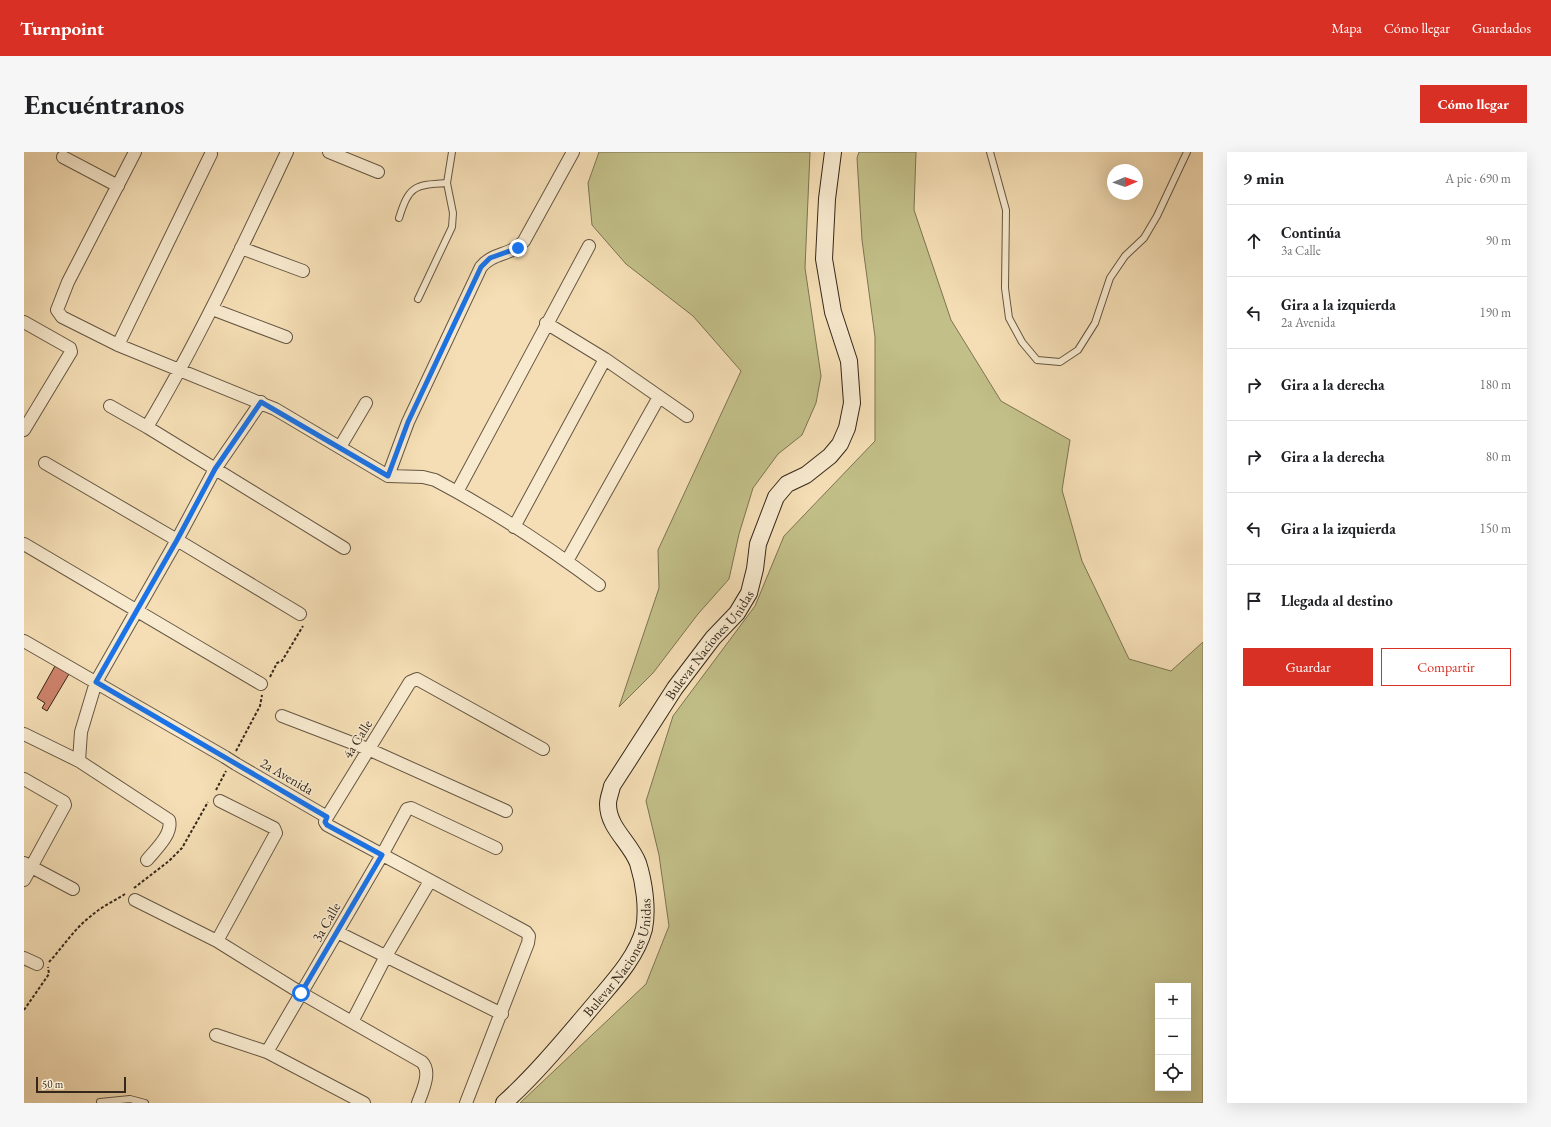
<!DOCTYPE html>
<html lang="es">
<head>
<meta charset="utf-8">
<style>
  body { margin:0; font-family:"EB Garamond",serif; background:#f6f6f6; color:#202124 }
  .controls { position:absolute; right:12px; bottom:12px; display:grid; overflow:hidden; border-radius:0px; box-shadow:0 4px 16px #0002 }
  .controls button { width:36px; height:36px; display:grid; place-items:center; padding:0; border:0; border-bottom:1px solid #e0e0e0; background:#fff; color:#202124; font:20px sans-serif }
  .compass { position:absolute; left:1083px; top:12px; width:36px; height:36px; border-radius:50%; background:#fff; box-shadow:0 4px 16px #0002; rotate:88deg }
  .scale { position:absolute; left:12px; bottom:10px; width:90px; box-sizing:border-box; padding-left:4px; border:2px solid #35281b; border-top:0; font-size:11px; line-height:14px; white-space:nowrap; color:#35281b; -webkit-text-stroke:3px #f8eacf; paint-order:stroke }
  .stop { position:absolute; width:12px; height:12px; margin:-9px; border:3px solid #1a73e8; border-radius:50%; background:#fff }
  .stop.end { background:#1a73e8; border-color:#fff; box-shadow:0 1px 4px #0008 }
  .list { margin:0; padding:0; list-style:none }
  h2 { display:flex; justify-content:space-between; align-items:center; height:52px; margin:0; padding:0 16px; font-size:17px }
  h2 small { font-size:13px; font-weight:400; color:#757577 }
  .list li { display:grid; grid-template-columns:26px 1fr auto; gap:12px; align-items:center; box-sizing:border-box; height:72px; padding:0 16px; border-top:1px solid #e0e0e0 }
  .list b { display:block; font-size:15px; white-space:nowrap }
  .list p { margin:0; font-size:13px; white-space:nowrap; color:#757577 }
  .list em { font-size:13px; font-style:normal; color:#757577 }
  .actions { display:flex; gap:8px; padding:12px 16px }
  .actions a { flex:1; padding:9px 0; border:1px solid #d93025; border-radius:0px; text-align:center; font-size:14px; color:#d93025 }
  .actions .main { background:#d93025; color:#fff }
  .icon { flex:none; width:22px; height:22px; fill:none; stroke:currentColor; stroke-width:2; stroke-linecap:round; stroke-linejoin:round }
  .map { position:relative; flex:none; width:1179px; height:951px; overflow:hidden; border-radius:0px }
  header { display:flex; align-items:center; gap:24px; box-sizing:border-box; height:56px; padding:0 20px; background:#d93025; color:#fff }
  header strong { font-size:19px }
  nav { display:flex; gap:22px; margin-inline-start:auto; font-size:14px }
  .intro { display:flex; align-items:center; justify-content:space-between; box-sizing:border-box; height:96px; padding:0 24px }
  h1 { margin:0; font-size:28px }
  .button { padding:10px 18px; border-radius:0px; background:#d93025; color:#fff; font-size:14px; font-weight:700 }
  main { display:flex; gap:24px; padding:0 24px }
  aside { flex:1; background:#fff; border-radius:0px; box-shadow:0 4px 16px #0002 }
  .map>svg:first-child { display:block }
</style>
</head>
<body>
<header>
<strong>Turnpoint</strong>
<nav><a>Mapa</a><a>Cómo llegar</a><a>Guardados</a></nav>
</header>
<div class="intro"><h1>Encuéntranos</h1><a class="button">Cómo llegar</a></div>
<main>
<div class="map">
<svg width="1179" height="951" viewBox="0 0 1179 951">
  <rect width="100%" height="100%" fill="#f5deb5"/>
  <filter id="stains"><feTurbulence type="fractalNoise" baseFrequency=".005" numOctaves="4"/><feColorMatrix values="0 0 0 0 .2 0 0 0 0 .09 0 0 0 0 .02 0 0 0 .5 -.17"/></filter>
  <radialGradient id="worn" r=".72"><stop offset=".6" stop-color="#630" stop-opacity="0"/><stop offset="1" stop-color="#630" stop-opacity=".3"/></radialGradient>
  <path fill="#c2bf88" stroke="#7c7452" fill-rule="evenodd" d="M575,0H786L781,116L797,224L792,251L778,283L754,302L729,336L715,382L705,427L674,462L629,521L595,555L635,436L634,398L717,219L669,164L602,112L568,73L564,31Z
    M835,0H892L890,58L927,168L977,249L1046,288L1038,338L1058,409L1105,507L1147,519L1179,490V951H496L622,832L645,774L635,703L622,649L649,564L731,454L760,384L851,289V185L838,88L833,6ZM1134,834H1164V936H1134Z"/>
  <path fill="#ce836c" stroke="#35281b" d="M31,514L45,522L23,559L18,556L21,551L13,546Z"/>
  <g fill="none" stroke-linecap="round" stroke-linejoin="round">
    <g stroke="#655642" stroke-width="8">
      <path id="lane" d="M966,0L982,58L981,136L985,166L998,190L1013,208L1036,210L1054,198L1071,171L1086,126L1101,104L1120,86L1133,64L1163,0
        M375,66C385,34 390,33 423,31
        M394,147L428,75L429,61L423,31L428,0
        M76,950L106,947L121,951"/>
    </g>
    <g stroke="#655642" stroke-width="14">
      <path id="street" d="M305,0L354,20
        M187,2L94,193L251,257L364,324L399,325L411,328C468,358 523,394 575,433
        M39,5L94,34
        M217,96L279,119
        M188,157L262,185
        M0,170L46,196L47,200L0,278
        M522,171L581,207L663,264
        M94,193L38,165L33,158L44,130L111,0
        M86,254L123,275L320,396
        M123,275C176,186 219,93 263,0
        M316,295L342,251
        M21,311L153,388L276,462
        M364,324L384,270L457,115C469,100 487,104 500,89L549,0
        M433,340L565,94
        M490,375L581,207
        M0,392L237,532
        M543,409L635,245
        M0,489L201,605
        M258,564L344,597L482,659
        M0,582L55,609
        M212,612L303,665L301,670L303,673L502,780L505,784L504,791L442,951
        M0,627L40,650L41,653L0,728
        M303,665L386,530L393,527L519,597
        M123,708C131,698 149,682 145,668L55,609L57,580L72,530L153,388L191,317L237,250
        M0,711L49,737
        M111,748L193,789L277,841L398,910C408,920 398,940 394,951
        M313,780L478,862
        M193,789L252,681L250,676L196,649
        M0,806L13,812
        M328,870L362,804L406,729
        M192,883L243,900L340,951
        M243,900L358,703L383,657L387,656L472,696"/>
    </g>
    <g stroke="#35281b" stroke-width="18">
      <g id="secondary">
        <path id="s1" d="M480,951C512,922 540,888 568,855C587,832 612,807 620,777C624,757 620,730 614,711C606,690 584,676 584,652C584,646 587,640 588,634L651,536L689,486L713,461L725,441L731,417L734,392L752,345L763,332L782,323L806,304L816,292L823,276L828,251L825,209L809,160L800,107L803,47L809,0"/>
      </g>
    </g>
    <path stroke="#35281b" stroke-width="2" stroke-dasharray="3 2" stroke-linecap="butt" d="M246,525L253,511L258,509L279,474
      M212,599L236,554L238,543
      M192,638L202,619
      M110,736L145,709L158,696L184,650
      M25,810C39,795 50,777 67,764C77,755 90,749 101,742
      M0,858L25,822L24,815"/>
    <use href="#lane" stroke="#f8eacf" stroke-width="6"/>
    <use href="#street" stroke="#f8eacf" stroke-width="12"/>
    <use href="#secondary" stroke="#f8eacf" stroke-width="16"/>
    <g stroke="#655642" stroke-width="14" stroke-linecap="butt">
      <path id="street-bridge" d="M201,605L212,612"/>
    </g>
    <use href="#street-bridge" stroke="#f8eacf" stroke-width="12"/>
  </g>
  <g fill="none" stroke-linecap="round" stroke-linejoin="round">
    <path stroke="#1a73e8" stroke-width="5" d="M277,841L358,703L303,673L301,670L303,665L72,530L153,388L191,317L237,250L364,324L384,270L457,115L466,106L494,96"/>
  </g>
  <g text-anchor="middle" stroke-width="3" stroke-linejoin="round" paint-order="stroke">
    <g font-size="14" fill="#35281b" stroke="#f8eacf">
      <text dy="5" stroke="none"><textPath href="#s1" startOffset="549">Bulevar Naciones Unidas</textPath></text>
      <text transform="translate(333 587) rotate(-58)" y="5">4a Calle</text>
      <text transform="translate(263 624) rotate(30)" y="5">2a Avenida</text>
      <text transform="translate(302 770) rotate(-60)" y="5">3a Calle</text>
      <text dy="5" stroke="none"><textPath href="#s1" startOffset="188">Bulevar Naciones Unidas</textPath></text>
    </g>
  </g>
  <rect width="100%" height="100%" filter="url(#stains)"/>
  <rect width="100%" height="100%" fill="url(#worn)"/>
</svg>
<div class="controls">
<button>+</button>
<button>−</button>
<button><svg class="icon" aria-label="locate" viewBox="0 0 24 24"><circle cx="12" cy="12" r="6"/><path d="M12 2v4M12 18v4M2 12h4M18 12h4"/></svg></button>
</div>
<svg class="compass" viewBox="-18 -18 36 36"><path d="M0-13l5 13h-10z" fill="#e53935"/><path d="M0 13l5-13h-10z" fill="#757577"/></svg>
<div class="scale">50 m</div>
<div class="stop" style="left:277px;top:841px"></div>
<div class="stop end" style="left:494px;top:96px"></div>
</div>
<aside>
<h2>9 min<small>A pie · 690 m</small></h2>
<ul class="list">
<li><svg class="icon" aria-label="ahead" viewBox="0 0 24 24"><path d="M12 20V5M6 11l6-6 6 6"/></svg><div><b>Continúa</b><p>3a Calle</p></div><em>90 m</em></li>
<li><svg class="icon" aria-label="left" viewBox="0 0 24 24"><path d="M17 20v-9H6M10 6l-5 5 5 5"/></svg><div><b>Gira a la izquierda</b><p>2a Avenida</p></div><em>190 m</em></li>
<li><svg class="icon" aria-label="right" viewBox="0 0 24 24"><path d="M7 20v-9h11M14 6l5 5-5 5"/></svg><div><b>Gira a la derecha</b></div><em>180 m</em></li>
<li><svg class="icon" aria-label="right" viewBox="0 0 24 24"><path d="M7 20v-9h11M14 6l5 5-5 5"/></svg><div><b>Gira a la derecha</b></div><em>80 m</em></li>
<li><svg class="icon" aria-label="left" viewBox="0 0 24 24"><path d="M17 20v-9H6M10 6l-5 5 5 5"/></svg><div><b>Gira a la izquierda</b></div><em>150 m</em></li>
<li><svg class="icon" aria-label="arrive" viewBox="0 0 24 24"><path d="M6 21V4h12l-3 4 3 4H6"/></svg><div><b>Llegada al destino</b></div></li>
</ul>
<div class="actions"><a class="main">Guardar</a><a>Compartir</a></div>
</aside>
</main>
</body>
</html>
